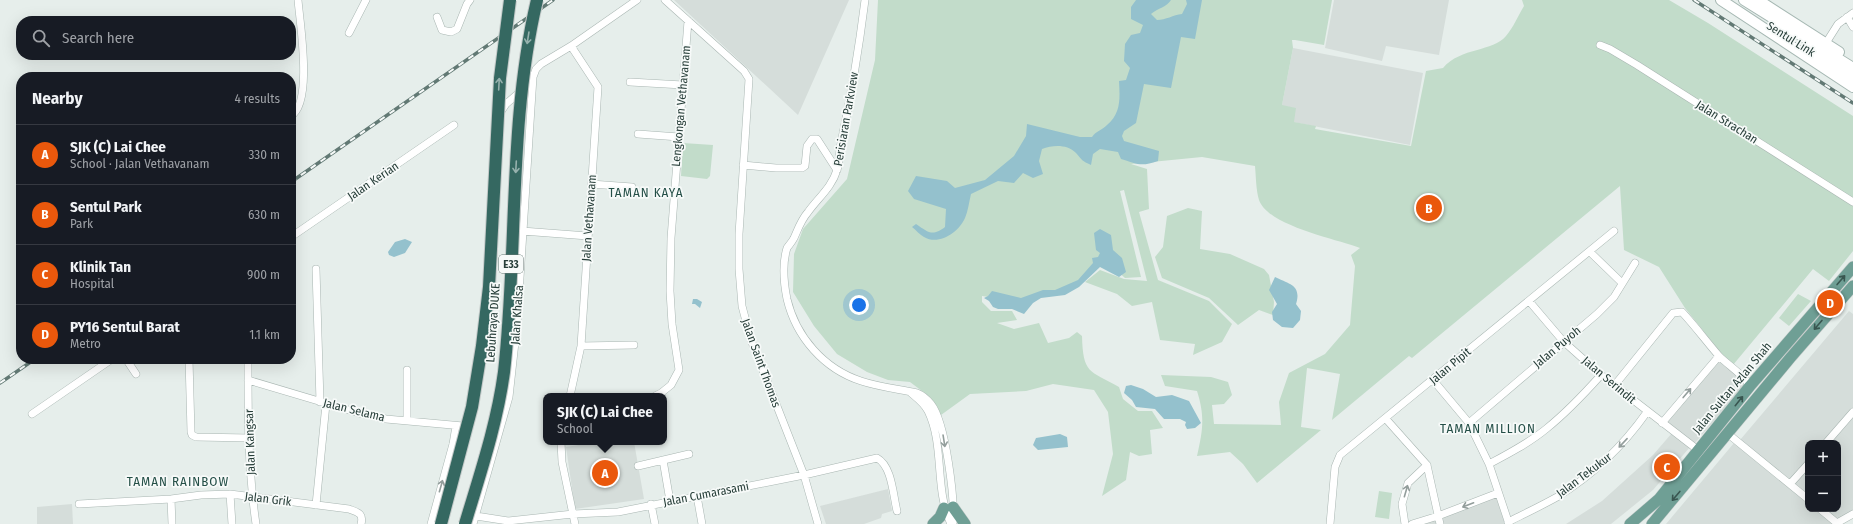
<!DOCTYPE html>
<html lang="en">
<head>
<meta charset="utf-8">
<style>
  body { margin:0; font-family:"Fira Sans Condensed",sans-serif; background:#242831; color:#f1f3f6 }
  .controls { position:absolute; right:12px; bottom:12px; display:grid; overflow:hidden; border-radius:8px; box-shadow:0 4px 16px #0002 }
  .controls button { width:36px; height:36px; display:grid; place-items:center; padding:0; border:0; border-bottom:1px solid #363941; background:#171b24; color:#f1f3f6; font:20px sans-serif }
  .you { position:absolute; left:859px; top:305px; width:14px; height:14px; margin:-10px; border:3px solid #fff; border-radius:50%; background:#1a73e8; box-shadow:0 0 0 6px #1a73e833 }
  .badge { display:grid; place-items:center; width:26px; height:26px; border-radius:50%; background:#ea580c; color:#fff; font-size:13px; font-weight:700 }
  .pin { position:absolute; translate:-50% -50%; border:2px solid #fff; box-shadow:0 1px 4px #0006 }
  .popup { position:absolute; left:543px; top:393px; width:124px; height:52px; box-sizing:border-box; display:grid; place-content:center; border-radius:8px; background:#171b24; filter:drop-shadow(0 1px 3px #0005); font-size:13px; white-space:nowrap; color:#9ea1a6 }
  .popup b { font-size:15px; color:#f1f3f6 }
  .popup::after { content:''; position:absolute; left:50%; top:100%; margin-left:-8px; border:8px solid transparent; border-top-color:#171b24 }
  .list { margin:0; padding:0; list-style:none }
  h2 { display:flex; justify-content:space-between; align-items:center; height:52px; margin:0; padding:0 16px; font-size:17px }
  h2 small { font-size:13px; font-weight:400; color:#9ea1a6 }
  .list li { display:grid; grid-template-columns:26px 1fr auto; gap:12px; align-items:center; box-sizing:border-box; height:60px; padding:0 16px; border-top:1px solid #363941 }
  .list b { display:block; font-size:15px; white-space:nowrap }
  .list p { margin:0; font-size:13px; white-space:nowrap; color:#9ea1a6 }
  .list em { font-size:13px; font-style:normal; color:#9ea1a6 }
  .icon { flex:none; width:22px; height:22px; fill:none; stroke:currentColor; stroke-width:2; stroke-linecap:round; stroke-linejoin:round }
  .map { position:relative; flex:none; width:1853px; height:524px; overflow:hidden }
  .search { position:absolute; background:#171b24; box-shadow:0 4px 16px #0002; left:16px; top:16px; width:280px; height:44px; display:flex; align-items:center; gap:10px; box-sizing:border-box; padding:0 14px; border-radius:16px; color:#9ea1a6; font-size:15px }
  .panel { position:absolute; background:#171b24; box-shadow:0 4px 16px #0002; left:16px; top:72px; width:280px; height:292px; border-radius:16px }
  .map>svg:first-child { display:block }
</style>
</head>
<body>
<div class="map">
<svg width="1853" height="524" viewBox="0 0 1853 524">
  <rect width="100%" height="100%" fill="#e6eeeb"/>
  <path fill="#d5ddda" d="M674,0H849L798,115Z
    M1334,0H1449L1439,55L1386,46L1382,61L1325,48Z
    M1293,48L1423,73L1410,145L1293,122L1282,105Z
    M1849,311L1853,314V511L1837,519L1825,509H1838V443H1808V495L1740,440Z
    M1721,356L1745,379V386L1694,444L1666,423Z
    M1672,433L1690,447L1653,490L1611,524H1566L1602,501L1653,455Z
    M598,442H634L644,499L575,509L566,447Z
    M1734,443L1808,504V509H1814L1832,524H1666Z
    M888,489L892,511L882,514L881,518L864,524H826L820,506Z
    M1496,497L1506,524H1421Z
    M72,504L73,524H37V507Z"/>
  <path fill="#c2dcca" d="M878,0H1332L1324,45L1295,40H1292L1293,48L1282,105L1296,108L1294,122L1316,126L1315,129L1411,146L1426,71L1443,68C1461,47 1493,52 1506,36C1513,28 1518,16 1524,6L1522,0H1669L1708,23L1853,116V251L1829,281L1813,269L1733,365L1721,353L1685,308L1659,267L1624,250L1620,186L1412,358L1409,356L1332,420L1340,374L1307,368L1301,427L1321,430L1257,483L1243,464L1230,452L1197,456C1203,430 1205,416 1197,391L1165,386L1161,375L1211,377L1228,382L1232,395L1224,404L1212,405L1214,424L1281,425L1279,402L1289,373L1325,354L1350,325L1355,266L1351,255L1360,248C1336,239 1268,226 1259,200C1256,190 1256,177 1255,166L1202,157L1131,164L1147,169L1149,209L1139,212L1158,280L1209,301L1232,324L1222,342L1193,355L1195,344L1160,340L1152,302L1132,306L1117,294L1085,282L1100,270L1124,279L1147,281L1124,190L1120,191L1141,277L1125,278L1103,258L1075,285L1022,302L982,296V302L991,311H1012L1017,320L997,323L1014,329L1039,323L1048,343L1069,338L1077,332L1082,336C1083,374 1089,370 1119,387L1123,399L1138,411H1152L1163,428L1150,430L1152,454L1139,456L1130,452L1126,480L1102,496L1113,454L1108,412L1094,390L1053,384L1026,391L970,394L941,415L930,397L910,382L888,380L867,372L837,354L814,326L793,292L794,254L803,229L847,179L875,60Z
    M683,143L713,145L710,176L707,179L681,176Z
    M1188,208L1202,211L1200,249L1230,254L1264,269L1269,275L1274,302L1273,315L1259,310L1238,325L1209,298L1162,278L1155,257L1163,247L1167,216Z
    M1798,294L1811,301L1789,326L1779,318Z
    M1379,491L1392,493L1389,519L1375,517Z"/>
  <path fill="#94c1cd" d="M1136,0H1171C1167,7 1158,8 1151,14L1157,20C1166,20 1173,15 1182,14L1187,4L1186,0H1202L1195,39L1181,37L1171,88L1144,84L1136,123L1124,131L1122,136L1124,141L1159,151L1158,161C1141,167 1137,164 1121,159L1118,152L1100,149L1093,154L1091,165C1082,161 1082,160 1076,153C1067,144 1053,145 1042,149L1039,161L1043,174L1033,178L1023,173L1014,183L998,181L971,194C969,202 968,211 965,218C959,232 939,246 924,237C920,235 916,230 912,227L916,224C928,232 932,237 945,227L946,209L914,199L908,191L916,176L947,181L955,188L985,180L1014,156L1026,136L1027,124L1080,137H1092C1096,131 1102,130 1107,125C1121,113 1120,99 1119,81L1126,80L1130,68L1124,61L1125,44L1131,35L1140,33L1143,25L1131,19V7Z
    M1100,229L1111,235L1113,250L1122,258L1126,272L1119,277L1100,267L1079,287L1065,295L1041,298L1033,303L1024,314L1012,309H998L993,307L989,301L984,298L988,296L992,291L1021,298L1043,290H1055L1078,280L1093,263L1092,258L1098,257L1100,253L1096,250L1094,233Z
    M405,239L412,242L405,253L394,257L389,255L388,252L395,242Z
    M1275,277C1289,284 1302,285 1296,304L1301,311L1300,320L1293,328L1282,327L1273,320L1272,312L1277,304L1269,290Z
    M693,299H697L702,302L700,308L695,304H692Z
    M1131,385L1143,389L1156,397L1172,395L1189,401L1201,423L1195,428L1187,429L1185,425L1186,422L1180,419H1164L1155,409L1136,407L1132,400L1124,393L1126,386Z
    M1060,434L1067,437L1068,447L1038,450L1033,445L1036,438Z"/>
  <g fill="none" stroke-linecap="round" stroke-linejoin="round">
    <g stroke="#a9b6b2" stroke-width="8">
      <path id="street" d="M665,0L744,71L749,79L739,234V269L742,306L751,340L804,475L818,524
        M865,0C859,48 851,96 841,143C839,152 840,162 837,170C832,187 818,198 808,212C801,220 798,229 794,238C792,242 789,245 787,248C782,264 784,284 787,299C796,337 824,369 861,381C879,387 898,389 917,393C922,395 927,399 931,404C946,423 955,500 953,524
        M437,17L442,30L451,32L457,29L467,4L470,0
        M1847,17L1853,27
        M349,33L366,0
        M1826,43L1838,24L1853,13
        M1600,45L1610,49L1637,65L1853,202
        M630,82L683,85
        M500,113L506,104L521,91
        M291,116C313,103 300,24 298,0
        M638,134L679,137
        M743,165L776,168H802L805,166L807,146L812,139H817L837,170
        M591,184L632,187
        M522,231L588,236
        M291,237L454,125
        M1590,252L1622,283
        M316,269L320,402
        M1529,301L1563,341L1601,375L1698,450
        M581,346L634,345
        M126,359L136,374
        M189,359L191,432L192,435L196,437L249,438
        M248,359C248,414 248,470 256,524
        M248,380L359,413L386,419L463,426
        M1433,380L1469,423L1489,464L1509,524
        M1614,386L1673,313L1682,312C1695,326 1706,341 1719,356C1729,366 1743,374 1750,386
        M911,393C917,398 924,403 928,411C945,446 934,489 951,524
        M570,396L581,346L598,87L571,46
        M655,396L661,393L671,385L679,370L672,324L670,291L671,238L688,21
        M32,414L112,359
        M1386,419L1427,465L1440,524
        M407,420V370
        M1469,423L1597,314L1614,297L1635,263
        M1662,423L1719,356
        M1727,433L1808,499
        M561,442L562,462L575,524
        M1826,443L1853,412
        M663,460L670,501
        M1489,464C1508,454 1529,443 1546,429C1566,413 1584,394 1601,375
        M638,466L689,454
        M1790,484L1808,464
        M230,494L232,524
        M697,496L702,524
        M171,499L172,524
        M79,504L171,499L201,495L230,494L349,509C357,512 364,513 361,524
        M651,504L655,524
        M316,505L326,404
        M1820,509L1838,524
        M476,516L508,521L573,514L618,512L804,475L877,458C892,466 893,495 897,511
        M1508,522C1524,514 1541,506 1557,497C1593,475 1623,446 1647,412
        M1837,523L1853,514
        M431,524L453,444L456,426
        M473,524L509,397L517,324L533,77L536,69L541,64L571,46L637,0
        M1330,524L1335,467L1340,455L1614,231
        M1405,524L1402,504L1408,483L1427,465
        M1412,524L1438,516L1498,493"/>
    </g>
    <g stroke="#a6b8b3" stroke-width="12">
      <path id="secondary" d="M1721,0L1853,87
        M1744,0L1853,68
        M1758,0L1839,52
        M1816,55L1853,78"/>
    </g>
    <g stroke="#c3c9c8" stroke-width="12">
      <path id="primary" d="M953,507L965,524
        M933,524L940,517L944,508
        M1630,524L1659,499L1750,386L1853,267
        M1652,524L1791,357L1853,286"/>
    </g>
    <use href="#street" stroke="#fff" stroke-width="7"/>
    <use href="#secondary" stroke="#fff" stroke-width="10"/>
    <use href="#primary" stroke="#6f9f95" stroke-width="11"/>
    <g stroke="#627974" stroke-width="3.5">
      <path id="rail" d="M1694,0L1853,103
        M291,182L553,0
        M0,383L35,359"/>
    </g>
    <use href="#rail" stroke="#f7faf9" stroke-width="2" stroke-dasharray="6" stroke-linecap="butt"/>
    <g stroke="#c3c9c8" stroke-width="14" stroke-linecap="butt">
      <path id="highway-bridge" d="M441,524L472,407L482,346L489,287L500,78L510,0
        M465,524C480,474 497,424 504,372C518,249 508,122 537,0"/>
    </g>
    <use href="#highway-bridge" stroke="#356861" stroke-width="12"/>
  </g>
  <defs><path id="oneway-shaft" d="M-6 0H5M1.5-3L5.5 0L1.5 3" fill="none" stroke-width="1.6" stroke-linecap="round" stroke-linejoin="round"/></defs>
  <g stroke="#96b1ad">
    <use href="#oneway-shaft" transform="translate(528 38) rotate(99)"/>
    <use href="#oneway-shaft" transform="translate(499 84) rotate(-87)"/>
    <use href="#oneway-shaft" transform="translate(516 167) rotate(93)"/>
  </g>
  <g stroke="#395650">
    <use href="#oneway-shaft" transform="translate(1841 280) rotate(-49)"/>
    <use href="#oneway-shaft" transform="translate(1818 325) rotate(131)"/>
    <use href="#oneway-shaft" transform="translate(1739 401) rotate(-51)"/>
    <use href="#oneway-shaft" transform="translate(1676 496) rotate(130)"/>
  </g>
  <g stroke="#939e9c">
    <use href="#oneway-shaft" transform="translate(1687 393) rotate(-50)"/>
    <use href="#oneway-shaft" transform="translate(944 441) rotate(81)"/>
    <use href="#oneway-shaft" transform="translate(1623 443) rotate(133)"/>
    <use href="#oneway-shaft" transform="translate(441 486) rotate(-74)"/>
    <use href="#oneway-shaft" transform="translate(1406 491) rotate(-74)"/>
    <use href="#oneway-shaft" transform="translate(1468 505) rotate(159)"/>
  </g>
  <g text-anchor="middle" stroke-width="3.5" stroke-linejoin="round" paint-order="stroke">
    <rect fill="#f7faf9" stroke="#657673" stroke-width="1" x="499" y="255" width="24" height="18" rx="3"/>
    <g font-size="11" font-weight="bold" fill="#273e39">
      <text x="511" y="268">E33</text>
    </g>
    <g font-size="12" fill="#273e39" stroke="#f7faf9">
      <text transform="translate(1791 39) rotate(32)" y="4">Sentul Link</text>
      <text transform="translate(681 106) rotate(-85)" y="4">Lengkongan Vethavanam</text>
      <text transform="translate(846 119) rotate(-80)" y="4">Perisiaran Parkview</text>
      <text transform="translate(1727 122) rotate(32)" y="4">Jalan Strachan</text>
      <text transform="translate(373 181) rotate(-34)" y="4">Jalan Kerian</text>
      <text transform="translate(589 218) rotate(-86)" y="4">Jalan Vethavanam</text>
      <text transform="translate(517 315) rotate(-86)" y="4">Jalan Khalsa</text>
      <text transform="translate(493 323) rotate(-86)" y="4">Lebuhraya DUKE</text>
      <text transform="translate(1557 347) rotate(-40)" y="4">Jalan Puyoh</text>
      <text transform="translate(761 363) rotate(70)" y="4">Jalan Saint Thomas</text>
      <text transform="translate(1450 366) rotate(-40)" y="4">Jalan Pipit</text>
      <text transform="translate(1609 380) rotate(40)" y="4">Jalan Serindit</text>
      <text transform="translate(1732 388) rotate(-50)" y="4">Jalan Sultan Azlan Shah</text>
      <text transform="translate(354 410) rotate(14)" y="4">Jalan Selama</text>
      <text transform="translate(250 442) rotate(-92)" y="4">Jalan Kangsar</text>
      <text transform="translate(1584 475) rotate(-37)" y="4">Jalan Tekukur</text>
      <text transform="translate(706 494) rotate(-11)" y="4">Jalan Cumarasami</text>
      <text transform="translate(268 499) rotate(7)" y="4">Jalan Grik</text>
    </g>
    <g font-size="13" letter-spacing="1" fill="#244f47" stroke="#f7faf9">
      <text x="646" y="197">TAMAN KAYA</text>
      <text x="1488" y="433">TAMAN MILLION</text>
      <text x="178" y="486">TAMAN RAINBOW</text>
    </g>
  </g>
</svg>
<div class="controls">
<button>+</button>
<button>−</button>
</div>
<div class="you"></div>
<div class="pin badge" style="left:605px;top:473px">A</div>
<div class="popup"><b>SJK (C) Lai Chee</b>School</div>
<div class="pin badge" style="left:1429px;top:208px">B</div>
<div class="pin badge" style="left:1667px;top:467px">C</div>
<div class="pin badge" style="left:1830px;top:303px">D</div>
<div class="search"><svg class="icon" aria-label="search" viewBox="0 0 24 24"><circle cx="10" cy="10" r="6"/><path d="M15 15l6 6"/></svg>Search here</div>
<section class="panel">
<h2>Nearby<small>4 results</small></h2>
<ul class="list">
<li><span class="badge">A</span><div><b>SJK (C) Lai Chee</b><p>School · Jalan Vethavanam</p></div><em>330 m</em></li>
<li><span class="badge">B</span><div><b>Sentul Park</b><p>Park</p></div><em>630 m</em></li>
<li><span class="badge">C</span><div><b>Klinik Tan</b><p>Hospital</p></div><em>900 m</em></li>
<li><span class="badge">D</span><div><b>PY16 Sentul Barat</b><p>Metro</p></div><em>1.1 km</em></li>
</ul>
</section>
</div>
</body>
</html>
